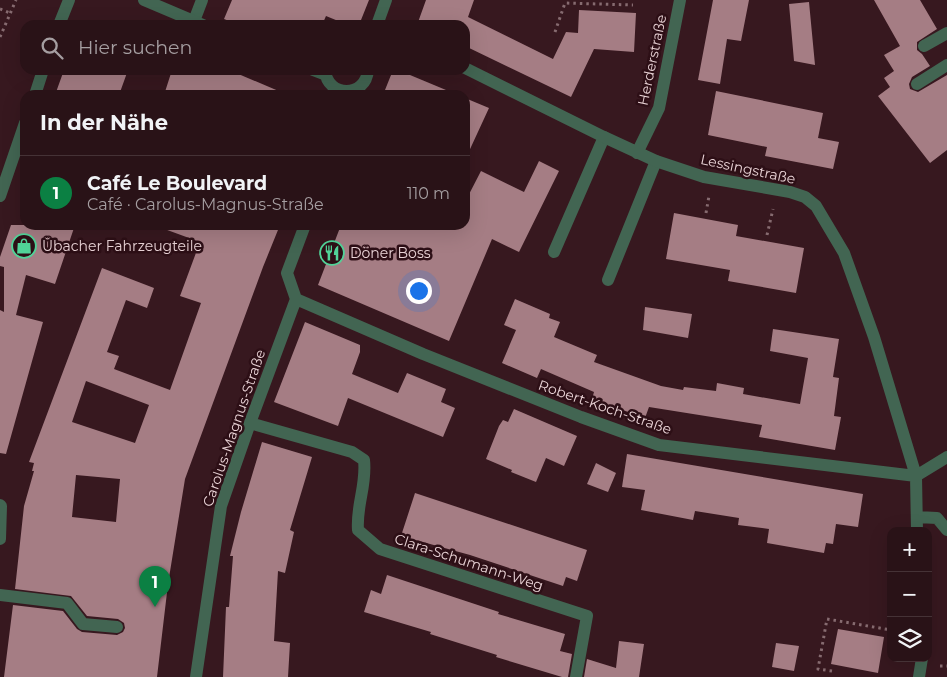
<!DOCTYPE html>
<html lang="de">
<head>
<meta charset="utf-8">
<style>
  body { margin:0; font-family:Montserrat,sans-serif; background:#352024; color:#f1f3f6 }
  .controls { position:absolute; right:15px; bottom:15px; display:grid; overflow:hidden; border-radius:10px; box-shadow:0 5px 20px #0002 }
  .controls button { width:45px; height:45px; display:grid; place-items:center; padding:0; border:0; border-bottom:1px solid #453236; background:#291217; color:#f1f3f6; font:25px sans-serif }
  .you { position:absolute; left:418px; top:290px; width:18px; height:18px; margin:-12px; border:4px solid #fff; border-radius:50%; background:#1a73e8; box-shadow:0 0 0 8px #1a73e833 }
  .badge { display:grid; place-items:center; width:32px; height:32px; border-radius:50%; background:#0b8043; color:#fff; font-size:16px; font-weight:700 }
  .pin { position:absolute; translate:-50% -41px; filter:drop-shadow(0 1px 2px #0008) }
  .pin::after { content:''; position:absolute; top:26px; width:18px; height:15px; background:inherit; clip-path:polygon(0 0,100% 0,50% 100%) }
  .list { margin:0; padding:0; list-style:none }
  h2 { display:flex; justify-content:space-between; align-items:center; height:65px; margin:0; padding:0 20px; font-size:21px }
  h2 small { font-size:16px; font-weight:400; color:#a59ea1 }
  .list li { display:grid; grid-template-columns:32px 1fr auto; gap:15px; align-items:center; box-sizing:border-box; height:75px; padding:0 20px; border-top:1px solid #453236 }
  .list b { display:block; font-size:19px; white-space:nowrap }
  .list p { margin:0; font-size:16px; white-space:nowrap; color:#a59ea1 }
  .list em { font-size:16px; font-style:normal; color:#a59ea1 }
  .icon { flex:none; width:28px; height:28px; fill:none; stroke:currentColor; stroke-width:2; stroke-linecap:round; stroke-linejoin:round }
  .map { position:relative; flex:none; width:947px; height:677px; overflow:hidden }
  .search { position:absolute; background:#291217; box-shadow:0 5px 20px #0002; left:20px; top:20px; width:450px; height:55px; display:flex; align-items:center; gap:12px; box-sizing:border-box; padding:0 18px; border-radius:15px; color:#a59ea1; font-size:19px }
  .panel { position:absolute; background:#291217; box-shadow:0 5px 20px #0002; left:20px; top:90px; width:450px; height:140px; border-radius:15px }
  .map>svg:first-child { display:block }
</style>
</head>
<body>
<div class="map">
<svg width="947" height="677" viewBox="0 0 947 677">
  <rect width="100%" height="100%" fill="#37181f"/>
  <path fill="#a57d84" fill-rule="evenodd" d="M232,0H369L359,25H348L326,16L322,25H239L224,19Z
    M426,0H474L468,17L553,59L566,32L578,33L579,10L636,13L634,52L594,49L571,97L465,46V24L417,25Z
    M713,0H749L741,41L727,39L720,84L698,80Z
    M874,0H920L937,29L917,42V50L922,54L930,66L912,77L909,84L910,89L918,92L947,75V150L930,163L878,96L890,87L884,78L894,71L884,55L900,46Z
    M809,2L815,65L794,61L789,4Z
    M64,70H128L119,95H55Z
    M172,70H229L288,95H164Z
    M393,70H398L458,95H383Z
    M716,91L823,113L818,138L839,142L833,169L765,156L767,147L708,135Z
    M465,98L489,108L465,160Z
    M539,161L559,171L519,252L492,239L449,341L318,285L341,225H465V202L481,171L524,192Z
    M674,213L738,225L736,236L804,248L796,293L728,281L730,270L666,259Z
    M11,225H75L55,284L26,275L16,315L43,322L6,454L0,453V310L4,312V267L0,266V257Z
    M159,225H280L263,267L185,479L168,584L157,677H4L13,605L63,611L77,629L82,632L117,635L123,632L125,628L124,623L118,619L87,616L71,596L15,589L24,506L34,471H32L34,463L29,462L102,268L154,288L147,308L126,300L107,352L119,356L114,369L170,390L201,303L180,296L200,242L159,227ZM86,381L149,405L135,443L72,422ZM76,475L120,479L116,522L72,517Z
    M515,299L550,314L549,318L560,322L554,337L597,355L594,362L661,386L683,390L684,387L716,391L717,383L744,388L743,394L800,404L808,358L770,351L773,329L839,339L833,377L839,378L834,416L841,417L835,450L759,437L762,425L649,407L645,418L592,399L594,392L541,369L537,378L502,363L516,330L504,325Z
    M645,307L692,314L688,338L643,330Z
    M305,322L360,345V352L352,374L398,393L407,373L446,389L441,402L455,408L443,437L348,398L338,426L274,402Z
    M514,409L577,436L564,466L546,458L536,482L511,472L512,470L486,459L499,426L503,420L508,422Z
    M262,442L312,457L290,530L294,532L285,573L278,571L274,641L290,643L288,677H223L226,607H229L233,556H230L241,512Z
    M627,454L863,494L858,527L836,524L833,544L826,543L824,553L767,543L769,529L738,525L739,518L695,511L693,520L641,510L645,490L622,487Z
    M596,463L616,473L608,492L587,484Z
    M415,493L587,550L577,581L566,577L563,586L470,555L401,536Z
    M387,575L499,612L498,614L565,634L560,651L572,654L568,677H562L496,657L497,655L430,634L431,632L364,612L371,590L381,594Z
    M838,629L884,637L878,673L831,664Z
    M619,641L644,644L639,677H584L587,659L616,668Z
    M776,643L799,646L794,671L772,667Z"/>
  <g fill="none" stroke-linecap="round" stroke-linejoin="round">
    <path stroke="#866b70" stroke-width="3" stroke-dasharray="2.5 4" stroke-linecap="butt" d="M0,9L10,13
      M555,32L565,3L633,5
      M0,37L16,0
      M706,213L709,196
      M767,235L773,209
      M940,666H947
      M832,671L818,669L827,619L891,630"/>
    <path stroke="#426552" stroke-width="12" d="M194,21L202,0
      M924,46L947,33
      M917,84L947,65
      M554,252L604,137
      M608,280L656,161
      M0,595L67,603L83,624L117,627"/>
    <path stroke="#426552" stroke-width="12" d="M144,0L203,25
      M59,25L69,0
      M377,25L386,0
      M465,68L604,137L656,161L704,177L790,192L805,197L816,206L844,253L874,337L916,476L917,531
      M313,70L326,75
      M325,70C327,98 366,98 368,70
      M35,95L43,70
      M637,153L659,108L680,0
      M0,196L25,123
      M296,299L423,354L581,417L659,445L916,476L947,457
      M250,423L352,452L364,460C367,485 356,505 358,530L380,549L587,616L576,677
      M0,505L1,506L0,539
      M917,517L937,518L947,530
      M196,677L221,506L250,423L296,299L287,273L305,225
      M919,677L922,658"/>
  </g>
  <defs>
    <g id="shop-ring" transform="scale(1.25)"><circle r="9.5" fill="#2d0f16" stroke="#51d398" stroke-width="1.5"/><path d="M-5-2.5h2.3a2.7 3.5 0 0 1 5.4 0H5L5.5 6h-11ZM-1.5-2.5h3a1.5 2.3 0 0 0-3 0Z" fill="#51d398"/></g>
    <g id="restaurant-ring" transform="scale(1.25)"><circle r="9.5" fill="#2d0f16" stroke="#51d398" stroke-width="1.5"/><path d="M-5-6h1v4h1v-4h1v4h1v-4h1v5L-1.5 .5V6h-2V.5L-5-1ZM5-6V6H3V1.5H1.5Q1.5-4 5-6Z" fill="#51d398"/></g>
  </defs>
  <g fill-rule="evenodd">
    <use href="#shop-ring" x="24" y="246"/>
    <use href="#restaurant-ring" x="332" y="253"/>
  </g>
  <g text-anchor="middle" stroke-width="5" stroke-linejoin="round" paint-order="stroke">
    <g font-size="14" fill="#ead4d7" stroke="#2d0f16">
      <text transform="translate(652 60) rotate(-78)" y="5">Herderstraße</text>
      <text transform="translate(748 169) rotate(12)" y="5">Lessingstraße</text>
      <text transform="translate(605 407) rotate(19)" y="5">Robert-Koch-Straße</text>
      <text transform="translate(234 428) rotate(-71)" y="5">Carolus-Magnus-Straße</text>
      <text transform="translate(469 562) rotate(18)" y="5">Clara-Schumann-Weg</text>
    </g>
    <g font-size="14" fill="#ead4d7" stroke="#2d0f16" text-anchor="start">
      <text x="42" y="251">Übacher Fahrzeugteile</text>
      <text x="350" y="258">Döner Boss</text>
    </g>
  </g>
</svg>
<div class="controls">
<button>+</button>
<button>−</button>
<button><svg class="icon" aria-label="layers" viewBox="0 0 24 24"><path d="M12 4l9 5-9 5-9-5zM3 14l9 5 9-5"/></svg></button>
</div>
<div class="you"></div>
<div class="pin badge" style="left:155px;top:607px">1</div>
<div class="search"><svg class="icon" aria-label="search" viewBox="0 0 24 24"><circle cx="10" cy="10" r="6"/><path d="M15 15l6 6"/></svg>Hier suchen</div>
<section class="panel">
<h2>In der Nähe<small></small></h2>
<ul class="list">
<li><span class="badge">1</span><div><b>Café Le Boulevard</b><p>Café · Carolus-Magnus-Straße</p></div><em>110 m</em></li>
</ul>
</section>
</div>
</body>
</html>
